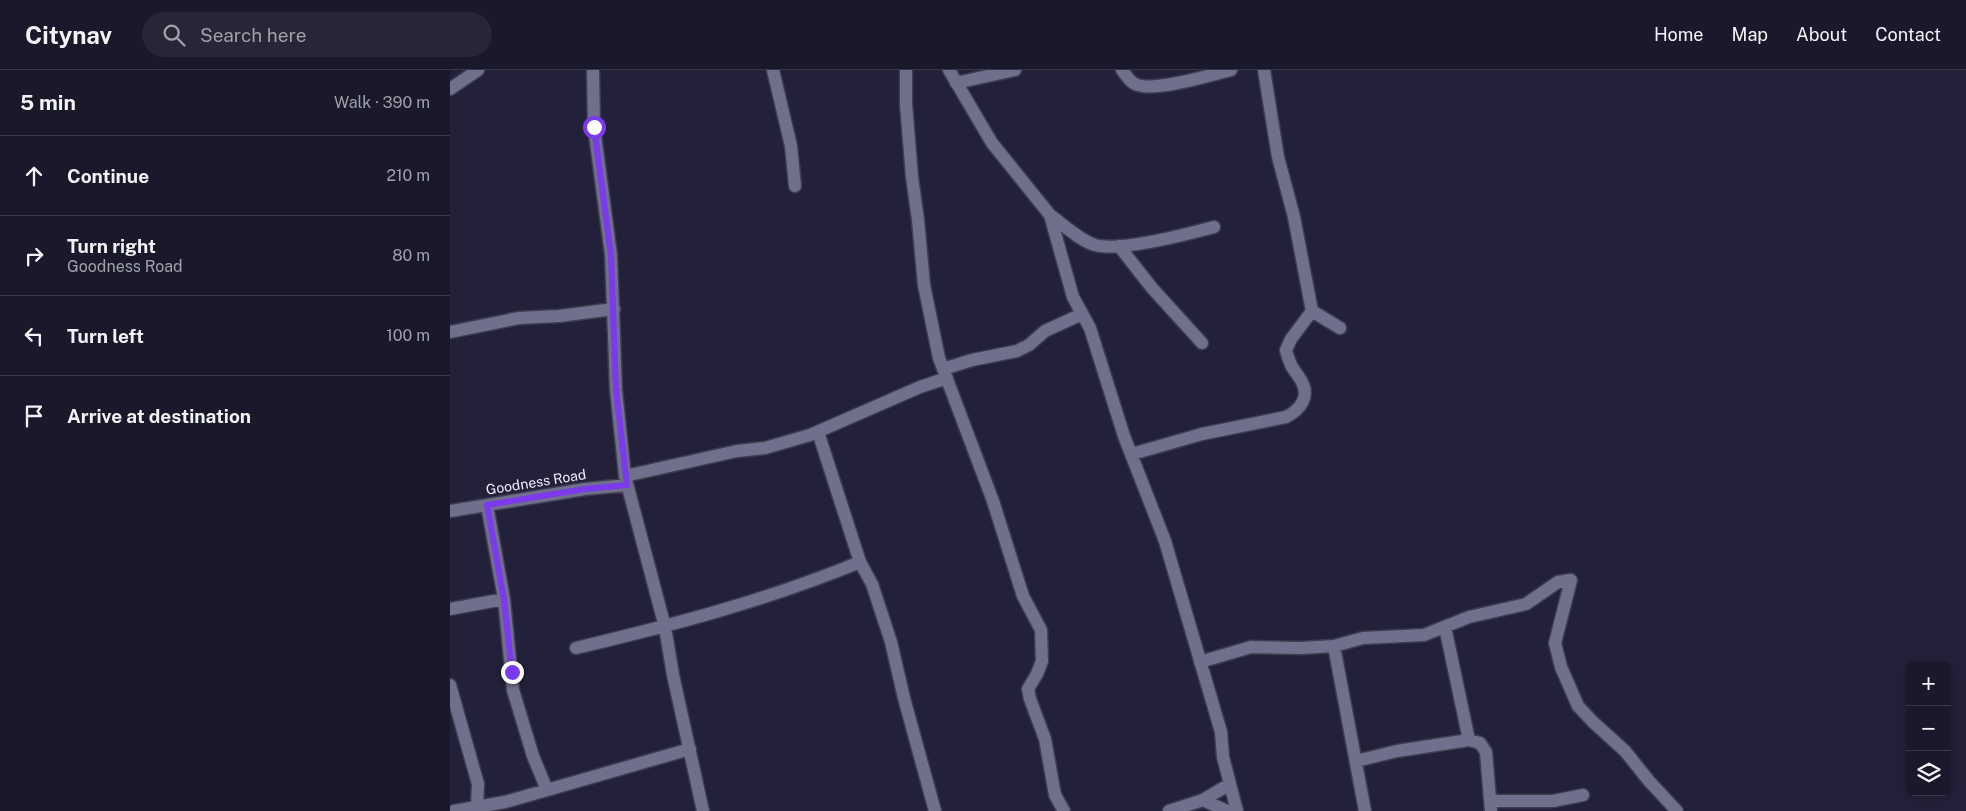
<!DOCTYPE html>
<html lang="en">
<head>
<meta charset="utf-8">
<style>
  body { margin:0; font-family:"Public Sans",sans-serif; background:#272637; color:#f1f3f6 }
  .controls { position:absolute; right:15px; bottom:15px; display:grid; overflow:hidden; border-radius:8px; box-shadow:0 2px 8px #0003 }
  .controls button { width:45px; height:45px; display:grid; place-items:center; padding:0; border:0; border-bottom:1px solid #383847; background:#1a192b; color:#f1f3f6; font:25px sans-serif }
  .stop { position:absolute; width:15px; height:15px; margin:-11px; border:4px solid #7c3aed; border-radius:50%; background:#fff }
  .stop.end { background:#7c3aed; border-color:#fff; box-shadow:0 1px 5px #0008 }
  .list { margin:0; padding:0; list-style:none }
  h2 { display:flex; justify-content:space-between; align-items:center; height:65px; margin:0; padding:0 20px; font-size:21px }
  h2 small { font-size:16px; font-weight:400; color:#9fa0a9 }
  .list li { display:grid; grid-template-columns:32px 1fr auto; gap:15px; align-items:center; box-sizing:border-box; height:80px; padding:0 20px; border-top:1px solid #383847 }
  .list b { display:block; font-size:19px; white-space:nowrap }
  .list p { margin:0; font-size:16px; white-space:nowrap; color:#9fa0a9 }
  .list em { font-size:16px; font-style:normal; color:#9fa0a9 }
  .icon { flex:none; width:28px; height:28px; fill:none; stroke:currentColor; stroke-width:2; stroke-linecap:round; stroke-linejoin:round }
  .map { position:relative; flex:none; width:1516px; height:741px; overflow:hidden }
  header { display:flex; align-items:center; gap:30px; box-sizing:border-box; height:70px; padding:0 25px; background:#1a192b; border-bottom:1px solid #383847 }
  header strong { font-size:24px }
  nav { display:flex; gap:28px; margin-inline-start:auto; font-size:18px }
  .search { width:350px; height:45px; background:#272637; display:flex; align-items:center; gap:12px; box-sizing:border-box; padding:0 18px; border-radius:28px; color:#9fa0a9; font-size:19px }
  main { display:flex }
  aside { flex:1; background:#1a192b }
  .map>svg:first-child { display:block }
</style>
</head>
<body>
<header>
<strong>Citynav</strong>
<div class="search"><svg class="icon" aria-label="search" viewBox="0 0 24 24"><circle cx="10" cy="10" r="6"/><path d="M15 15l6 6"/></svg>Search here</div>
<nav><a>Home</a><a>Map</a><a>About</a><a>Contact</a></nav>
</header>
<main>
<aside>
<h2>5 min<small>Walk · 390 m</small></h2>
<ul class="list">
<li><svg class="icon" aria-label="ahead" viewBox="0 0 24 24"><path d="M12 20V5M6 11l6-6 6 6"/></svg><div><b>Continue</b></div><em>210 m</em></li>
<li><svg class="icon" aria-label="right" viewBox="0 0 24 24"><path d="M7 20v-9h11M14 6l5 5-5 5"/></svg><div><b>Turn right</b><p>Goodness Road</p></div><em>80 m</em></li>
<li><svg class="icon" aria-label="left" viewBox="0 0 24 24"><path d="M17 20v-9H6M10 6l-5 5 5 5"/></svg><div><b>Turn left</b></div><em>100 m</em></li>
<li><svg class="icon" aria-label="arrive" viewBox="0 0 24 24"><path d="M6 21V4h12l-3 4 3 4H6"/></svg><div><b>Arrive at destination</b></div></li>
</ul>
</aside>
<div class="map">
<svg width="1516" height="741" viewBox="0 0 1516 741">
  <rect width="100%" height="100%" fill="#232139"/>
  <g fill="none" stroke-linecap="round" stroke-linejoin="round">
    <g stroke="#3e3c50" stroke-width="15">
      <path id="street" d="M143,0L144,57L161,185L166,320L175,406L215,557L223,605L253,741
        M323,0L341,76L345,116
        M456,0V34L462,107L468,150L474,215L489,288L543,431L573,526L591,560L592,591L587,604L578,619L580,629L595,669L605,725L614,741
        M499,0L542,73L600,145L623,227L640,258L674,366L715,471L771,662L773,687L787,741
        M672,0C675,4 680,12 685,14C702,23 761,5 781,0
        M814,0L828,87L844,147L862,241L890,258
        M506,13L565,0
        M0,19L28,0
        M600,145C614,155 629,170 645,175C670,182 738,164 764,157
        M669,176L702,218L752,273
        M0,262L69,248L109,246L164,239
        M493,299L522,290L567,281L579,275L595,261L632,244
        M368,362L410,492L422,514L441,572L454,628L485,741
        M682,384L752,364L836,347C850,340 860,327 852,312C849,306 844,301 841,295C839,290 837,285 836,280L841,269L862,241
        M175,406L287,381L315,378L360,365L470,317L497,308
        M37,435L54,529L63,620L83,686L97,720
        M0,441L135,419L177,415
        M0,539L54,529
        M995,557L1019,670
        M884,576L915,741
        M126,578C223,555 318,530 410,492
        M750,592L801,577L851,578L884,576L913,568L974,565L1019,547L1076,534L1108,512L1121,510L1105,573L1111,597L1128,636L1143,652L1175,681L1199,711L1227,741
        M0,615L28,714L27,735
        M906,691L947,681L1019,670L1030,673L1036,682L1041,741
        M753,730L777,741
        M1040,731H1103L1133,725
        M4,741L55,732L240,679
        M719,741L753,730L780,714"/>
    </g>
    <use href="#street" stroke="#706f8c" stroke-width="12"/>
  </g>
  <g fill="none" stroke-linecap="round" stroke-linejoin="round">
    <path stroke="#7c3aed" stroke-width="6" d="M62,602L54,530L37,435L135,419L177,415L166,320L161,185L144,57"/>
  </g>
  <g text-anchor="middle" stroke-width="4" stroke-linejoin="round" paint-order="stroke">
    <g font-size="14" fill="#ececfc" stroke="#232139">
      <text transform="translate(86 412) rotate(-9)" y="5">Goodness Road</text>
    </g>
  </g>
</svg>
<div class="controls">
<button>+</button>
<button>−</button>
<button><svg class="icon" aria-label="layers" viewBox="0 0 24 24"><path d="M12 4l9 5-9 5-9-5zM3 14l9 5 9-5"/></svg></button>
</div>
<div class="stop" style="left:144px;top:57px"></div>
<div class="stop end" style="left:62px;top:602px"></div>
</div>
</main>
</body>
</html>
